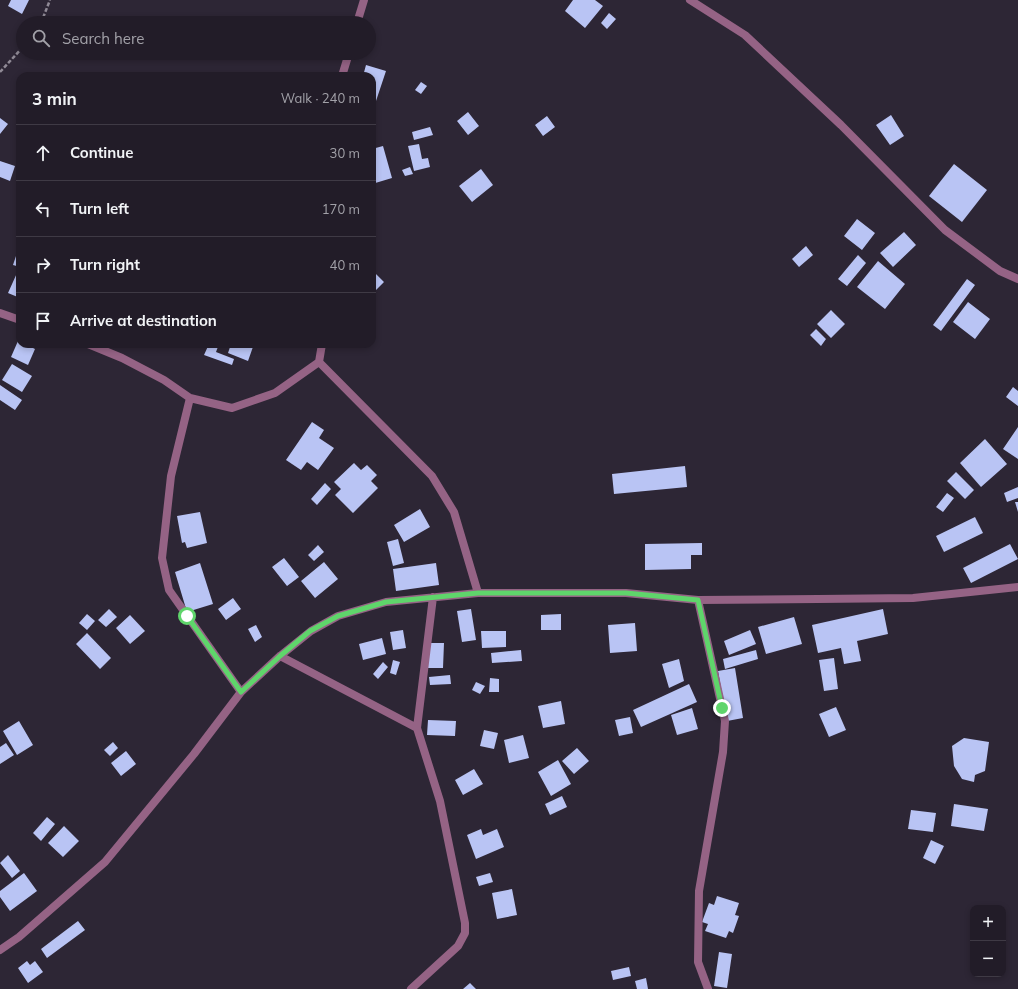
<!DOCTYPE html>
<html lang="en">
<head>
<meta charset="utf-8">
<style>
  body { margin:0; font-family:Mulish,sans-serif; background:#2a2530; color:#f1f3f6 }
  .controls { position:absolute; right:12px; bottom:12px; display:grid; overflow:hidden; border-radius:8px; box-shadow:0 2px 6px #0003 }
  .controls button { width:36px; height:36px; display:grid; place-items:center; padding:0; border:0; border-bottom:1px solid #3f3a45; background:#221c28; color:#f1f3f6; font:20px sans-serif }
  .stop { position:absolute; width:12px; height:12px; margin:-9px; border:3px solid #5fd56b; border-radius:50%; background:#fff }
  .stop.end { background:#5fd56b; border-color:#fff; box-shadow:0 1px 4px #0008 }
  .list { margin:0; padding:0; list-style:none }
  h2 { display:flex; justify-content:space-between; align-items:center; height:52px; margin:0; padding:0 16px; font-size:17px }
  h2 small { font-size:13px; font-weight:400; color:#a2a1a8 }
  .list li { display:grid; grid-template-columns:26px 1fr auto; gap:12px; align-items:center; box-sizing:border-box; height:56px; padding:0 16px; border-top:1px solid #3f3a45 }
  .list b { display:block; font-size:15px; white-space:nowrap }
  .list em { font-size:13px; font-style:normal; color:#a2a1a8 }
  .icon { flex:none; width:22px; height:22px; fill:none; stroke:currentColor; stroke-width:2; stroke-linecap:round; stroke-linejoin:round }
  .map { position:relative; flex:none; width:1018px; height:989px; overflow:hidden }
  .search { position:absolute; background:#221c28; box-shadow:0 2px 6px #0003; left:16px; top:16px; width:360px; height:44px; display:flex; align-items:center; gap:10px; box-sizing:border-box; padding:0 14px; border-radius:22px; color:#a2a1a8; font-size:15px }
  .panel { position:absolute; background:#221c28; box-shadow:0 2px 6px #0003; left:16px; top:72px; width:360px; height:276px; border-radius:12px }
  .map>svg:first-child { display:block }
</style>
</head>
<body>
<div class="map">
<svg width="1018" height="989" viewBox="0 0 1018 989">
  <rect width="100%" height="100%" fill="#2d2635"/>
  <path fill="#b9c4f4" d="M11,0H29L22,14L8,6Z
    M573,0H595L603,6L585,28L565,11Z
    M609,13L616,19L607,29L601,23Z
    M366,65L386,71L372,113V76H363Z
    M421,82L427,86L421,94L415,90Z
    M468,112L479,126L468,135L457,121Z
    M891,115L904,136L890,145L876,125Z
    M547,116L555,127L543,136L535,125Z
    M0,118L8,124L0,134Z
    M430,127L433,135L414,140L412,132Z
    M419,144L422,159L428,158L430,167L414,171L408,146Z
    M383,146L392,178L372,184V149Z
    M0,161L15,166L10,181L0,177Z
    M954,164L987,190L962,222L929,196Z
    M410,167L413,174L405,176L402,170Z
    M481,169L493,185L472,202L459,186Z
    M857,219L875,233L862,250L844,236Z
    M904,232L916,245L893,267L880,253Z
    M806,246L813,255L799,267L792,259Z
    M17,253H20V267L13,265Z
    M858,255L866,263L847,286L838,279Z
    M878,261L905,284L885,309L857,287Z
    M372,270L384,282L372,294Z
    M17,273L20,274V298L8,293Z
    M967,279L975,285L941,331L933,325Z
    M968,302L990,319L975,339L953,322Z
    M831,310L845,324L831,338L817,324Z
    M816,329L826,339L821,346L810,335Z
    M18,341L20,344H25L35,349L28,365L11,357Z
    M209,344H219L216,352L234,359L232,365L204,355Z
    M231,344H254L248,361L228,353Z
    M12,364L32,376L22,392L2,380Z
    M0,385L22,400L15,410L0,400Z
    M1013,387L1018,391V406L1006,397Z
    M312,422L324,430L319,438L334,448L318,470L307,462L301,470L286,460Z
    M1018,427V459L1003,449Z
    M985,439L1007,464L981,487L960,463Z
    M354,463L361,470L367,465L377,475L371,481L378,488L353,513L335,495L341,489L334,482Z
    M685,466L687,487L614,494L612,474Z
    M956,472L974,490L965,499L947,481Z
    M325,483L331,489L317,505L311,499Z
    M1018,487V498L1007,502L1004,493Z
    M947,493L954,498L943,512L936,507Z
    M1015,502H1018V512Z
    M420,509L430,527L404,542L394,525Z
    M200,512L207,543L187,548L185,542L182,543L177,516Z
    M975,517L983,533L944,552L936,536Z
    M398,539L404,563L393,566L387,542Z
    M702,543V555H691V569L645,570V544Z
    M1010,544L1018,559L971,583L963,568Z
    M318,545L324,552L314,561L308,555Z
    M284,558L299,577L287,586L272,567Z
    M324,562L338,579L315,598L301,581Z
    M200,563L213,604L187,612L175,572Z
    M436,563L439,585L396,591L393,569Z
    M233,598L241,609L226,620L218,609Z
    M109,609L117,617L106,627L98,620Z
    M471,609L476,640L462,642L457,611Z
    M883,609L888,634L857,641L861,661L844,664L841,648L818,653L812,625Z
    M87,614L95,621L87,630L79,623Z
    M561,614V630H541V615Z
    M130,615L145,631L130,644L116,628Z
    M794,617L802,644L766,654L758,627Z
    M635,623L637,651L610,653L608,625Z
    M256,625L262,637L255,642L248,629Z
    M403,630L406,648L393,650L390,632Z
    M750,630L756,644L729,655L724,641Z
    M481,631H506V647L482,648Z
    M87,633L111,658L100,669L76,644Z
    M382,638L386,654L363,660L359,644Z
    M428,643H444L443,668H428Z
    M521,650L522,661L492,663L491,653Z
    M756,650L758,659L725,669L723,659Z
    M834,658L838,689L824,691L819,660Z
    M679,659L684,681L669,688L662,664Z
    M393,660L400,662L396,675L390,673Z
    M383,662L388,667L378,679L373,674Z
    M735,668L743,718L727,721L718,671Z
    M450,675L451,684L430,685L429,677Z
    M490,678L499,679V692H489Z
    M476,682L485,686L480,694L472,690Z
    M689,684L697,702L641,727L633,710Z
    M561,701L565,724L543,728L538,706Z
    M836,707L846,730L829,737L819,714Z
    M692,708L698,729L677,735L671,715Z
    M630,717L633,733L619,736L615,720Z
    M428,720L456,721L455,736L427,735Z
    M19,721L33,745L17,755L3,731Z
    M484,730L498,733L494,749L480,746Z
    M523,735L529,758L509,763L504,740Z
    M964,738L989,742L985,771L975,775L974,782L962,779L954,766L952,746Z
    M113,742L118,748L110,756L104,750Z
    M6,743L14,755L0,764V747Z
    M577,748L589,761L574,774L562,761Z
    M126,751L136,764L121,776L111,763Z
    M558,760L571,784L551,796L538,772Z
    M474,769L483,784L463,795L455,780Z
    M562,796L567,807L550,815L545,804Z
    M954,804L988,809L984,831L951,826Z
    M911,810L936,813L933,832L908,829Z
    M47,817L55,824L41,841L33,833Z
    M64,826L79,841L63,857L48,843Z
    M481,829L483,835L497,829L504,847L476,859L467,835Z
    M931,840L944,846L935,864L923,858Z
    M8,855L20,871L12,878L0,863Z
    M24,873L37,891L10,911L0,897V891Z
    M490,873L493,882L479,886L476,877Z
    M512,889L517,915L497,919L492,893Z
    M717,896L739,903L735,915L739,916L733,933L729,931L726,938L705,931L708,924L702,922L709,903L714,905Z
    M78,921L85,930L47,958L41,949Z
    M719,952L732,954L727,988L714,986Z
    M27,961L30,965L35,961L43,972L28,983L18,968Z
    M629,967L631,976L613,980L611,971Z
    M646,978L648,989H637L635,981Z
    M470,983L476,989H463Z"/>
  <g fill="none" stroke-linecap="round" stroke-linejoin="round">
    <path stroke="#908a96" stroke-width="2.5" stroke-dasharray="4 2" stroke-linecap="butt" d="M41,23L50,0
      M0,72L23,47"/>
    <path stroke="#956385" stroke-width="8" d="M690,0L745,35L841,125L945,230L1000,271L1018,279
      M357,23L364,0
      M342,76L349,53
      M0,313L20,320
      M88,344L122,358L164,380L190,398L232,408L275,393L319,362
      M322,344L319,362L432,476L454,512L478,593
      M190,398L171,476L162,558L169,590L241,692
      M698,600L725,721L723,752L699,891L698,962L708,989
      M280,656L417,728
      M0,950L19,937L105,862L194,754L241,692L280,656L311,631L338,616L386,602L478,593H626L698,600L818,599L913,598L1018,587
      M411,989L458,946L465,933V923L440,801L417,728L433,597"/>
  </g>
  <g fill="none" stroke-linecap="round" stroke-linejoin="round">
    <path stroke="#5fd56b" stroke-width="5" d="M187,616L241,692L280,656L310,631L338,616L386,602L478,593H626L698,600L722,708"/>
  </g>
</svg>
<div class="controls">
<button>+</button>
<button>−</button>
</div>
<div class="stop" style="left:187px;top:616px"></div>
<div class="stop end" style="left:722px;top:708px"></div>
<div class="search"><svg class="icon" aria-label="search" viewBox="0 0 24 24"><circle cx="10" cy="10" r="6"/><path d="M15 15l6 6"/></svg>Search here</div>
<section class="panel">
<h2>3 min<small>Walk · 240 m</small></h2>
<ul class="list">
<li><svg class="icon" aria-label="ahead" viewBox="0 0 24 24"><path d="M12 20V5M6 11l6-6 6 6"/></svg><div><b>Continue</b></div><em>30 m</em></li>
<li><svg class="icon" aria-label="left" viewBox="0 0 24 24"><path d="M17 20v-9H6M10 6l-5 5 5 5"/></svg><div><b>Turn left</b></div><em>170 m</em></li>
<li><svg class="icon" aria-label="right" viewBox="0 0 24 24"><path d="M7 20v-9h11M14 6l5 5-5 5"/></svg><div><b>Turn right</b></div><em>40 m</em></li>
<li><svg class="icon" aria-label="arrive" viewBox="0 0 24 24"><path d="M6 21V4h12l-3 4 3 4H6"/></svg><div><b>Arrive at destination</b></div></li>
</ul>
</section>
</div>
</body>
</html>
